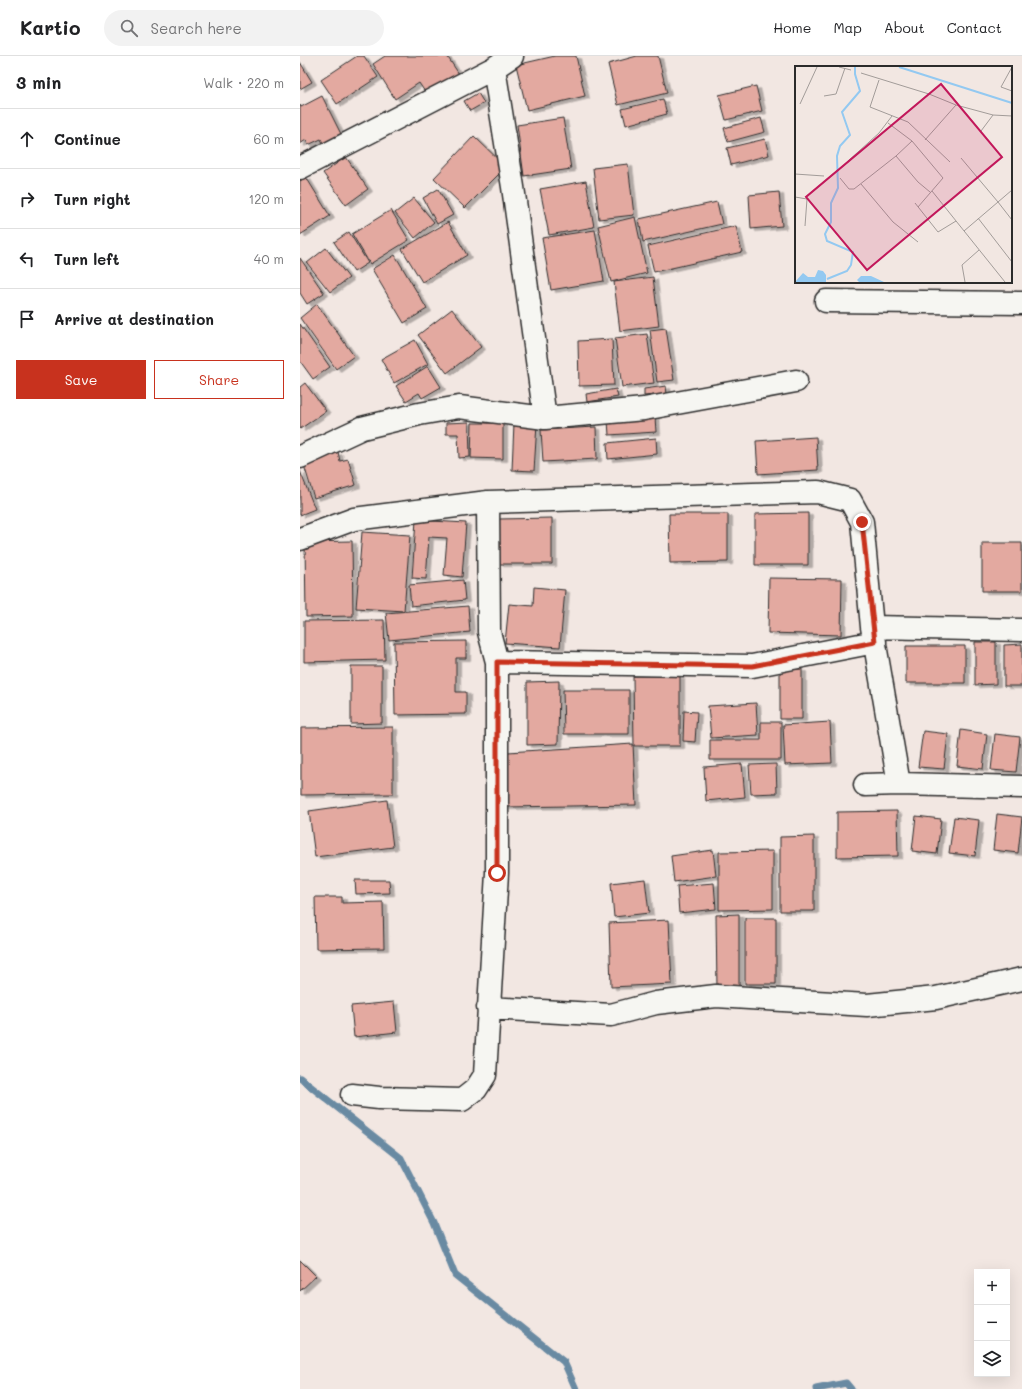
<!DOCTYPE html>
<html lang="en">
<head>
<meta charset="utf-8">
<style>
  body { margin:0; font-family:Mali,sans-serif; background:#f2f2f2; color:#202124 }
  .controls { position:absolute; right:12px; bottom:12px; display:grid; overflow:hidden; border-radius:0px; box-shadow:0 4px 16px #0002 }
  .controls button { width:36px; height:36px; display:grid; place-items:center; padding:0; border:0; border-bottom:1px solid #e0e0e0; background:#fff; color:#202124; font:20px sans-serif }
  .stop { position:absolute; width:12px; height:12px; margin:-9px; border:3px solid #c8321e; border-radius:50%; background:#fff }
  .stop.end { background:#c8321e; border-color:#fff; box-shadow:0 1px 4px #0008 }
  .list { margin:0; padding:0; list-style:none }
  h2 { display:flex; justify-content:space-between; align-items:center; height:52px; margin:0; padding:0 16px; font-size:17px }
  h2 small { font-size:13px; font-weight:400; color:#757577 }
  .list li { display:grid; grid-template-columns:26px 1fr auto; gap:12px; align-items:center; box-sizing:border-box; height:60px; padding:0 16px; border-top:1px solid #e0e0e0 }
  .list b { display:block; font-size:15px; white-space:nowrap }
  .list em { font-size:13px; font-style:normal; color:#757577 }
  .actions { display:flex; gap:8px; padding:12px 16px }
  .actions a { flex:1; padding:9px 0; border:1px solid #c8321e; border-radius:0px; text-align:center; font-size:14px; color:#c8321e }
  .actions .main { background:#c8321e; color:#fff }
  .icon { flex:none; width:22px; height:22px; fill:none; stroke:currentColor; stroke-width:2; stroke-linecap:round; stroke-linejoin:round }
  .map { position:relative; flex:none; width:722px; height:1333px; overflow:hidden }
  header { display:flex; align-items:center; gap:24px; box-sizing:border-box; height:56px; padding:0 20px; background:#fff; border-bottom:1px solid #e0e0e0 }
  header strong { font-size:19px }
  nav { display:flex; gap:22px; margin-inline-start:auto; font-size:14px }
  .search { width:280px; height:36px; background:#f2f2f2; display:flex; align-items:center; gap:10px; box-sizing:border-box; padding:0 14px; border-radius:22px; color:#757577; font-size:15px }
  main { display:flex }
  aside { flex:1; background:#fff }
  .map>svg:first-child { display:block }
</style>
</head>
<body>
<header>
<strong>Kartio</strong>
<div class="search"><svg class="icon" aria-label="search" viewBox="0 0 24 24"><circle cx="10" cy="10" r="6"/><path d="M15 15l6 6"/></svg>Search here</div>
<nav><a>Home</a><a>Map</a><a>About</a><a>Contact</a></nav>
</header>
<main>
<aside>
<h2>3 min<small>Walk · 220 m</small></h2>
<ul class="list">
<li><svg class="icon" aria-label="ahead" viewBox="0 0 24 24"><path d="M12 20V5M6 11l6-6 6 6"/></svg><div><b>Continue</b></div><em>60 m</em></li>
<li><svg class="icon" aria-label="right" viewBox="0 0 24 24"><path d="M7 20v-9h11M14 6l5 5-5 5"/></svg><div><b>Turn right</b></div><em>120 m</em></li>
<li><svg class="icon" aria-label="left" viewBox="0 0 24 24"><path d="M17 20v-9H6M10 6l-5 5 5 5"/></svg><div><b>Turn left</b></div><em>40 m</em></li>
<li><svg class="icon" aria-label="arrive" viewBox="0 0 24 24"><path d="M6 21V4h12l-3 4 3 4H6"/></svg><div><b>Arrive at destination</b></div></li>
</ul>
<div class="actions"><a class="main">Save</a><a>Share</a></div>
</aside>
<div class="map">
<svg width="722" height="1333" viewBox="0 0 722 1333">
  <defs>
    <filter id="shadow"><feDropShadow dx="4.5" dy="2.5" stdDeviation="0" flood-color="#0004"/></filter>
  </defs>
  <rect width="100%" height="100%" fill="#f2e7e2"/>
  <filter id="ink" filterUnits="userSpaceOnUse"><feTurbulence type="fractalNoise" baseFrequency=".025" numOctaves="2"/><feDisplacementMap in="SourceGraphic" scale="8" xChannelSelector="R" yChannelSelector="G"/><feConvolveMatrix kernelMatrix="1 2 1 2 8 2 1 2 1" color-interpolation-filters="sRGB"/></filter>
  <g filter="url(#ink)">
    <g fill="none" stroke-linecap="round" stroke-linejoin="round">
      <path stroke="#698aa2" stroke-width="7" d="M0,1022L101,1102L134,1167L155,1219L264,1306L276,1333
        M516,1333L546,1327L551,1333"/>
    </g>
    <path fill="#e3a9a0" stroke="#2b2b2b" filter="url(#shadow)" d="M57,0H64L78,21L37,48L21,24Z
      M85,0H147L159,18L127,39L119,27L95,43L73,8Z
      M255,0H276L285,40L227,54L216,9Z
      M337,0H358L367,37L318,49L308,8Z
      M0,6L12,26L0,33Z
      M456,30L462,55L426,64L419,39Z
      M178,37L184,47L170,55L164,45Z
      M22,40L42,80L24,89L21,83L8,89L6,84L0,88V49L1,51Z
      M363,43L367,58L326,69L322,53Z
      M263,62L271,113L224,120L217,69Z
      M461,62L465,76L428,86L424,72Z
      M174,80L206,111L165,152L134,122Z
      M465,83L469,99L431,109L427,92Z
      M46,101L68,133L46,149L23,117Z
      M328,108L334,159L299,163L293,112Z
      M6,121L30,160L0,179V125Z
      M286,125L294,171L249,179L240,133Z
      M138,133L153,159L137,168L123,142Z
      M479,136L482,170L451,173L449,139Z
      M114,142L134,166L115,182L95,157Z
      M417,146L422,168L343,186L339,163Z
      M91,154L109,184L70,208L52,178Z
      M335,161L347,217L311,226L298,170Z
      M148,166L167,199L122,226L102,193Z
      M436,170L442,196L354,216L348,190Z
      M295,174L304,225L251,234L242,182Z
      M49,176L68,207L54,216L34,186Z
      M26,192L49,222L30,236L7,207Z
      M95,199L127,253L104,267L72,213Z
      M0,202L24,237L7,248L0,237Z
      M353,221L359,270L320,275L314,226Z
      M17,248L54,300L36,313L0,262Z
      M152,253L181,291L147,317L118,279Z
      M0,268L30,311L13,323L0,305Z
      M366,272L374,324L357,326L350,274Z
      M347,278L354,327L322,331L315,282Z
      M312,283L314,329L279,330L278,285Z
      M115,284L128,308L94,327L81,303Z
      M128,310L141,331L122,342L119,337L106,345L96,330Z
      M5,327L26,355L0,373V331Z
      M366,330L367,338L344,340V333Z
      M316,333L318,341L287,346L286,338Z
      M355,361L356,376L309,379L308,365Z
      M169,366L170,401L159,402L158,378H146V367Z
      M172,367H203V403L171,402Z
      M214,367L237,368L234,415L212,414Z
      M296,371L297,403L243,406L241,374Z
      M516,381L518,414L458,418L456,385Z
      M356,382L357,398L308,403L307,387Z
      M38,396L40,405L48,403L56,429L14,442L3,406Z
      M0,415L15,453L0,459Z
      M508,457V509H455V458Z
      M369,458H428V506L370,507Z
      M252,462V508H199V463Z
      M116,464L166,467L162,521L144,519L147,482L129,481L126,523L112,522Z
      M62,476L110,479L104,555L56,552Z
      M52,485L53,560L6,561L5,486Z
      M682,487H722V535H682Z
      M469,522L542,523L541,579L468,577Z
      M163,524L165,544L111,550L109,529Z
      M234,531L265,534L260,591L205,587L209,548L233,550Z
      M168,550L170,576L89,584L86,557Z
      M84,564L85,604L4,606V565Z
      M166,585V602H156V636H166V658L95,659L94,586Z
      M675,586H696V628L675,629Z
      M722,588V630H704V589Z
      M606,590H665V627H606Z
      M51,610H82V667L51,668Z
      M480,613H502V663H480Z
      M333,620H380V690H334Z
      M259,625L258,688L227,689V626Z
      M263,634H329V678H264Z
      M456,647L458,679L411,682L408,650Z
      M384,655L397,656L395,686L383,685Z
      M461,666H481V704H410V684H461Z
      M530,666L532,707L485,709L483,669Z
      M93,671V738L1,739V672Z
      M661,674L687,678L683,713L657,710Z
      M623,675L648,678L644,713L618,711Z
      M695,678L720,681L716,716L691,714Z
      M333,688L336,749L205,751L208,696Z
      M442,708L445,741L406,745L404,711Z
      M476,708L477,737L451,738L449,709Z
      M87,744L93,791L15,801L9,755Z
      M597,755L598,800L537,801V756Z
      M697,758L722,761L718,797L693,794Z
      M616,760L641,763L637,798L612,795Z
      M654,761L679,764L675,800L649,797Z
      M514,780V855H480V781Z
      M413,794L416,820L374,826L371,800Z
      M473,795V853L419,854V796Z
      M345,823L349,857L314,861L311,827Z
      M55,824H89L90,837L56,838Z
      M414,827L416,853L379,857L377,830Z
      M15,841H42V847L83,846L84,892L16,893Z
      M439,858V933H417L416,859Z
      M445,862H476V928H445Z
      M369,864L372,928L311,931L309,867Z
      M94,946L97,976L54,981L51,950Z
      M0,1204L16,1220L0,1235Z"/>
    <g fill="none" stroke-linecap="round" stroke-linejoin="round">
      <g stroke="#2b2b2b" stroke-width="25">
        <path id="street" d="M194,12L213,131L245,362
          M0,112L194,12L212,0
          M526,245L722,247
          M0,401L62,372L119,358L159,351L245,362L344,353L496,325
          M188,446L189,576L197,606L452,610L575,586
          M0,483L54,463L188,446L518,436L550,444L562,466L572,571L599,728
          M572,571L722,574
          M565,729L599,728L722,731
          M188,952L311,959L356,947L416,940L567,949L636,942L722,923
          M52,1039L79,1042L162,1044L176,1033L185,1019L197,817V606"/>
      </g>
      <use href="#street" stroke="#f6f6f2" stroke-width="22"/>
    </g>
  </g>
  <g fill="none" stroke-linecap="round" stroke-linejoin="round" filter="url(#ink)">
    <path stroke="#c8321e" stroke-width="5" d="M197,817V606L452,610L575,586L562,466"/>
  </g>
  <g transform="translate(495 10)">
    <rect width="217" height="217" fill="#f2e7e2"/>
    <path d="M23,204L28,205L31,209V216H0L8,207L13,211H20ZM66,210H76L89,216H64L62,214Z" fill="#93c9f1"/>
    <path fill="none" stroke="#93c9f1" stroke-width="2" d="M104,1L217,37M32,213L52,205L56,199L58,186L32,175L30,168L36,156V137L43,122L42,90L45,80L55,69L47,46L65,25L60,8V1"/>
    <path fill="none" stroke="#a29c99" stroke-width="1" d="M44,1L56,4M217,1L206,21L217,25M66,7L134,28L161,39L198,49L217,50M84,14L75,41L113,56L155,96M29,30L41,28L50,2M5,38L22,1M93,57L117,75L148,112L123,141M186,65L198,49M130,74L161,39M117,75L101,90L123,116L135,126M166,92L203,136L169,165M53,95L84,67L97,50M0,108L29,110M45,112L54,123H59L101,90M66,118L98,156L123,176M217,124L203,136L217,154M137,125L210,216M0,131L12,133L10,160M120,137L143,166L161,155M183,152L217,196M170,216L167,199L184,184"/>
    <path fill="#c2185b" fill-opacity="0.15" stroke="#c2185b" stroke-width="2" d="M146,18L207,91L72,204L11,131Z"/>
    <rect width="217" height="217" fill="none" stroke="#2b2b2b" stroke-width="2"/>
  </g>
</svg>
<div class="controls">
<button>+</button>
<button>−</button>
<button><svg class="icon" aria-label="layers" viewBox="0 0 24 24"><path d="M12 4l9 5-9 5-9-5zM3 14l9 5 9-5"/></svg></button>
</div>
<div class="stop" style="left:197px;top:817px"></div>
<div class="stop end" style="left:562px;top:466px"></div>
</div>
</main>
</body>
</html>
